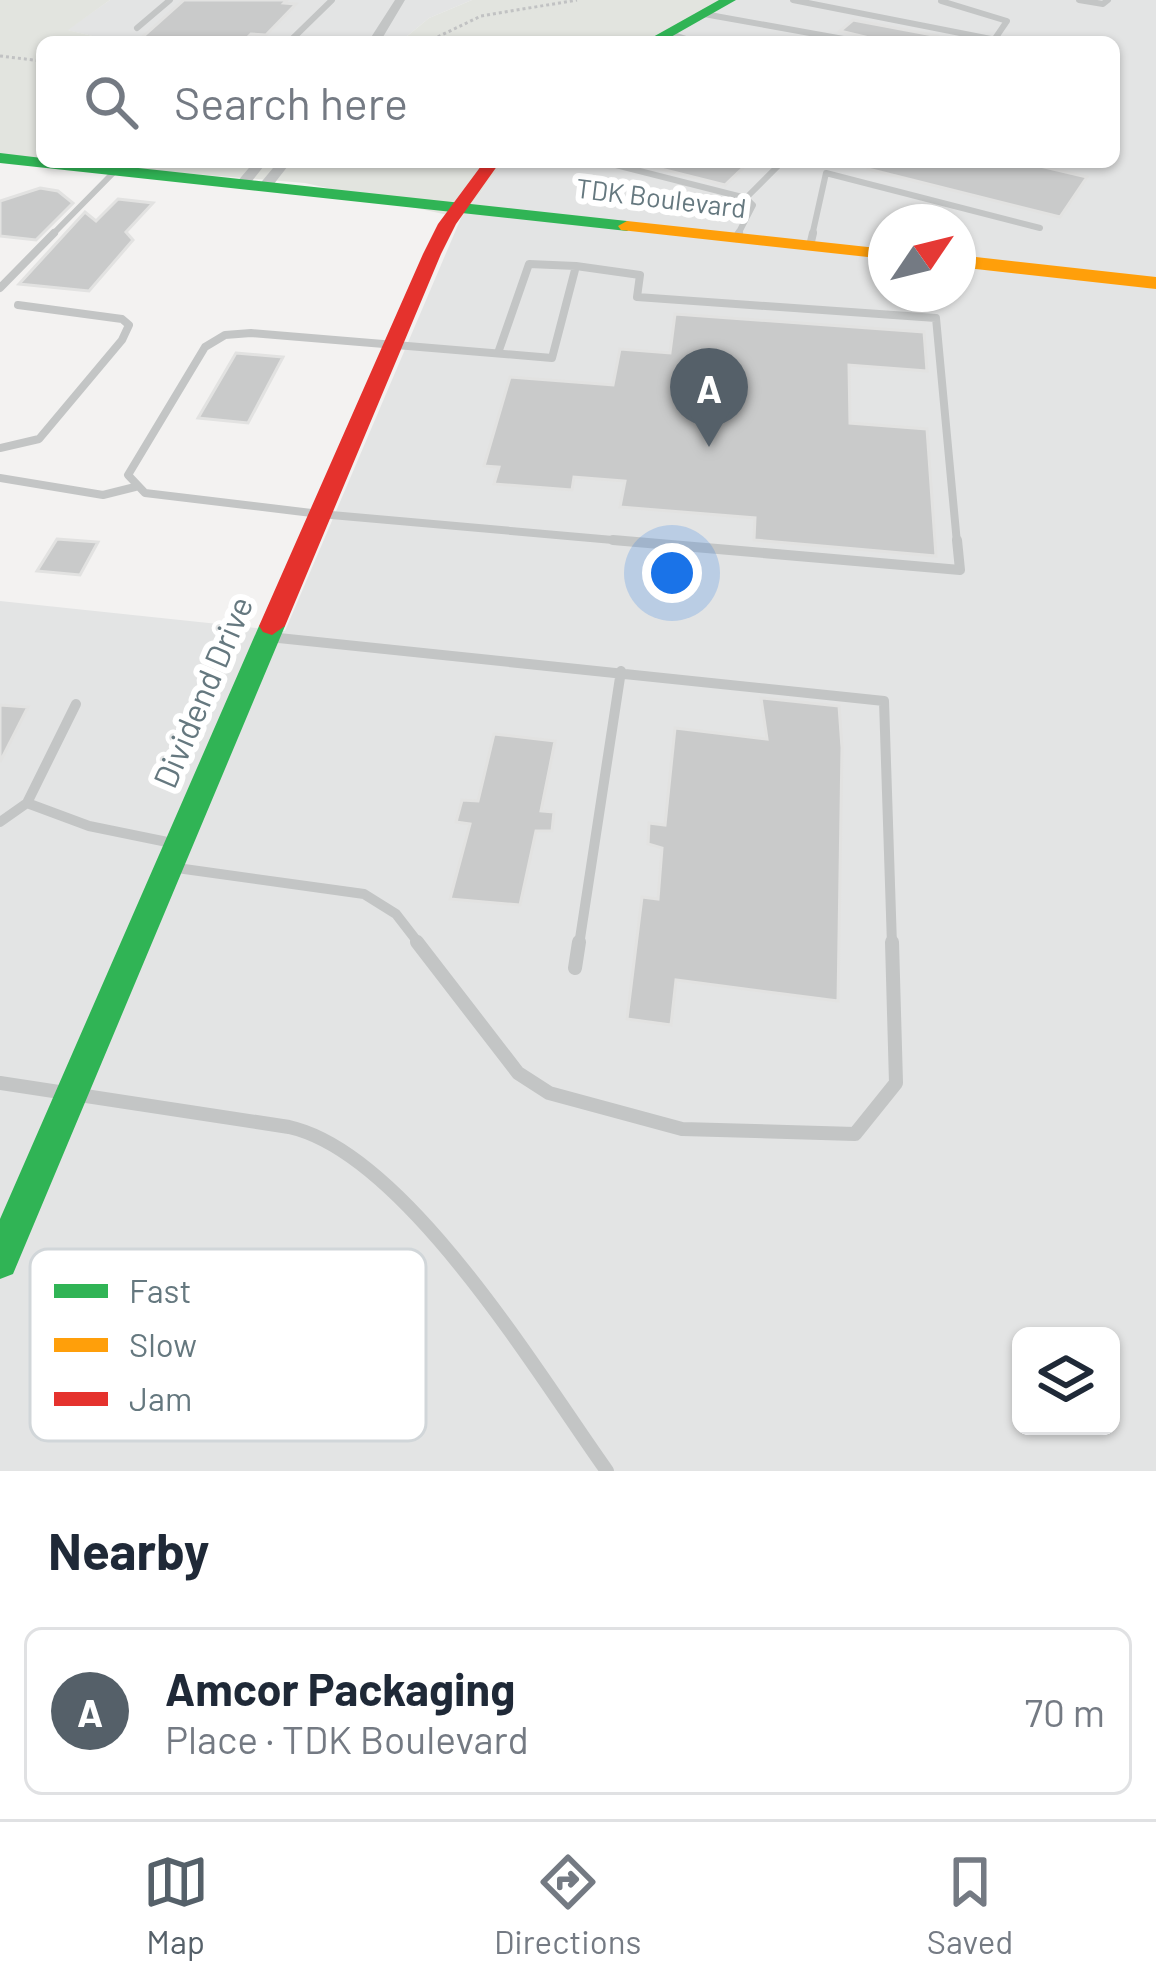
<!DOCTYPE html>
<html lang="en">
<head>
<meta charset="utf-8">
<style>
  body { margin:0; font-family:Barlow,sans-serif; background:#f6f6f7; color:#1f2937 }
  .controls { position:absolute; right:36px; bottom:36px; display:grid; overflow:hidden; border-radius:18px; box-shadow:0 3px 9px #0004 }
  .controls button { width:108px; height:108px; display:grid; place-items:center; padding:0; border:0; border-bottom:3px solid #e0e1e3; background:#fff; color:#1f2937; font:60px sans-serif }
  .compass { position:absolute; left:868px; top:204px; width:108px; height:108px; border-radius:50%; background:#fff; box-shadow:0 3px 9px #0004; rotate:55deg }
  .you { position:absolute; left:672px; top:573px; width:42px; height:42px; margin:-30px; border:9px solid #fff; border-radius:50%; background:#1a73e8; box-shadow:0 0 0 18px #1a73e833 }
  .badge { display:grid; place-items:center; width:78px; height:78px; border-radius:50%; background:#556069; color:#fff; font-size:39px; font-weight:700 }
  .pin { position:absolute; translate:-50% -99px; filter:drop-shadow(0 3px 6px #0008) }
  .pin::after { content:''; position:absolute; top:63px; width:42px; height:36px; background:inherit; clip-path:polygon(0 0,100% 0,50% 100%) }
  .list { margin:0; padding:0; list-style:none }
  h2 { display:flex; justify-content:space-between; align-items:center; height:156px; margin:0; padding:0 48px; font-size:51px }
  h2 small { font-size:39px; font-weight:400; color:#747a83 }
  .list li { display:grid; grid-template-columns:78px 1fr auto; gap:36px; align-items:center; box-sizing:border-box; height:168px; margin:0 24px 24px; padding:0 24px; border:3px solid #e0e1e3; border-radius:18px }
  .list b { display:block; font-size:45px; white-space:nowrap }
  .list p { margin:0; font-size:39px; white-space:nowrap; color:#747a83 }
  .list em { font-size:39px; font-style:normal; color:#747a83 }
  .icon { flex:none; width:66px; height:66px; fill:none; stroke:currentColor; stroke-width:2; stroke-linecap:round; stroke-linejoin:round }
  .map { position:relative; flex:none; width:1156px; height:1471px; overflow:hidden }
  .search { position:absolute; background:#fff; box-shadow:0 3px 9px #0004; left:36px; right:36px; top:36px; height:132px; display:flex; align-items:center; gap:30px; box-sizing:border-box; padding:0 42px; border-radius:18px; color:#747a83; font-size:45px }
  .sheet { height:348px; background:#fff }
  nav { display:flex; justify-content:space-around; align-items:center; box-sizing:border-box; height:168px; border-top:3px solid #e0e1e3; background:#fff; font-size:33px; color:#747a83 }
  nav a { display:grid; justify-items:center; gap:6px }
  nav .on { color:#556069 }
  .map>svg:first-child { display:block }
</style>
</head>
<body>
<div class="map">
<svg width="1156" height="1471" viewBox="0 0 1156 1471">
  <rect width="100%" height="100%" fill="#f3f2f1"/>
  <path fill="#e3e4e4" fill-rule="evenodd" d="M110,0H472L429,18L400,42H118L67,30Z
    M727,0H1156V1471H0V601L285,631L461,218L504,162H1114V42H661ZM886,222H958V294H886ZM1021,1336H1111V1426H1021Z"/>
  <path fill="#e2e4df" d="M0,0H110L68,30L118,42H42V162L0,157Z
    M472,0H727L661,42H400L429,18Z
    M48,162H504L461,218L305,183Z"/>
  <path fill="#c9caca" stroke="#e2e2e1" stroke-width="3" d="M184,0H287L284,3L296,4L266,35L251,34L243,42H137Z
    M853,20L938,36L937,42H886L840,31Z
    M654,162H749L725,185L653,167Z
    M869,162H1023L1087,177L1060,217L868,169Z
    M40,188L58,191L73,203L36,240L0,236V201Z
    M118,199L153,203L126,232L133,240L89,291L19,284L85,212L96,221Z
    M675,314L924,332L927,371L849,365L850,423L927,429L936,556L754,540L755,518L620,507L625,481L574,477L572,490L494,484L499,467L484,466L510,377L613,385L620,349L670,353Z
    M236,353L283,357L248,423L198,418Z
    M57,539L98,542L80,575L37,571Z
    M761,698L839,706L842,748L838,1001L676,980L671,1025L627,1019L642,897L658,899L662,848L648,844L649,823L665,825L675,728L767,739Z
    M0,705L28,707L0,762Z
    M494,734L555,741L541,811L554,812L552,831H536L520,905L450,899L470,824L456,822L462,800L478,801Z"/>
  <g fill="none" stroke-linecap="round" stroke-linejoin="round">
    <path stroke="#c1c2c3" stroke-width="3" stroke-dasharray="3 3" stroke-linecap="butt" d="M427,42L481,16L577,0
      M0,56L42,61"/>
    <path stroke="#c3c5c5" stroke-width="6" d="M793,0L1006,42
      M1079,0L1103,4L1108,0
      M941,1L1007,21L994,40
      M704,14L860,42
      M137,28L170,0
      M667,33L696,42
      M289,42L332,0
      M604,162L746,198L753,205L737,236
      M746,198L782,162
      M51,236L116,170
      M812,236L826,173L1040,228"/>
    <path stroke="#c3c5c5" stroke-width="8" d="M736,238L739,233
      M810,246L813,233
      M576,266L640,275L637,297L936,318L957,543
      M576,266L552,358L251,333L225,335L205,347L128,475L145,493L320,514L647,543
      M0,288L54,233
      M498,353L529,264L576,266
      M0,448L39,439L122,340L129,325L122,319L18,305
      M0,478L103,495L135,487"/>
    <path stroke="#c3c5c5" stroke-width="10" d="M613,540L960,570L957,540
      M269,637L884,701L892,945
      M76,704L27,803L89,826L177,844
      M0,822L27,803
      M170,867L364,894L396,914L420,945
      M579,945L621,671"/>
    <path stroke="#c3c5c5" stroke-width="14" d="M417,942L518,1073L549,1093L682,1129L855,1134L896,1083L892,942
      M575,968L579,942
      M0,1083L289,1127C406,1153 539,1376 607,1471"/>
    <path fill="#c3c5c5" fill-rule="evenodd" d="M395,0H405L380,42H368Z
      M254,162H267L248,186H238L236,183Z
      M278,162H291L270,189H260L258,186Z"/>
    <path fill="#30b455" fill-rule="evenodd" d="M719,0H736L662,42H644Z
      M0,153L42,158V162H83L627,221L636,226L627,231L0,163Z
      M272,617L285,626L13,1274L0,1279V1219L259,626Z"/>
    <path fill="#ff9f0a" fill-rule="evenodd" d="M627,221L886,249V259L621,230L618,226Z
      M958,255L1156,277V289L958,267Z"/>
    <path fill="#e5322d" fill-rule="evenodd" d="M484,162H500L456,224L441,254L285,626L272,635L263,632L259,626L423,254L438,224Z"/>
  </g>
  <g text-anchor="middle" stroke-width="12" stroke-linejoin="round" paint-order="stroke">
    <g font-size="27" fill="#65787f" stroke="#fff">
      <text transform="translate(661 199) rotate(7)" y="9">TDK Boulevard</text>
    </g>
    <g font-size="33" fill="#65787f" stroke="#fff">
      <text transform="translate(203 692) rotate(-67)" y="12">Dividend Drive</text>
    </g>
  </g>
  <rect x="30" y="1249" width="396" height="192" rx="18" fill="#fff" stroke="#d1d6d9" stroke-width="3"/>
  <rect x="54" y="1284" width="54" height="14" fill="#30b455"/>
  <rect x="54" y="1338" width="54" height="14" fill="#ff9f0a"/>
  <rect x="54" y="1392" width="54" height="14" fill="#e5322d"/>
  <g font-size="33" fill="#65787f">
    <text x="129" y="1303">Fast</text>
    <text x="129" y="1357">Slow</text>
    <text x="129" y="1411">Jam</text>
  </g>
</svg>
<div class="controls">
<button><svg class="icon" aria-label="layers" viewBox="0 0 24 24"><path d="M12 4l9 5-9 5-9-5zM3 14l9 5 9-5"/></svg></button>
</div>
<svg class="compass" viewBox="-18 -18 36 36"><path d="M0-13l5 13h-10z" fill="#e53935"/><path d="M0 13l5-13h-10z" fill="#747a83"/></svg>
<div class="you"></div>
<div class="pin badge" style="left:709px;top:447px">A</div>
<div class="search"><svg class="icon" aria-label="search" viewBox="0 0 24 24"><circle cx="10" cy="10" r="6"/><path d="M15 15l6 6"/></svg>Search here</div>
</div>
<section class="sheet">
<h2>Nearby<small></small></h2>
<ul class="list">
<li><span class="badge">A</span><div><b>Amcor Packaging</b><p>Place · TDK Boulevard</p></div><em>70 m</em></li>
</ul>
</section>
<nav>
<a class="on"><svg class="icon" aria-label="map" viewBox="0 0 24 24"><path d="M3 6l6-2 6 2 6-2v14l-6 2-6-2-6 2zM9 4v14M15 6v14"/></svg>Map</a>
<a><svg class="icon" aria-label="directions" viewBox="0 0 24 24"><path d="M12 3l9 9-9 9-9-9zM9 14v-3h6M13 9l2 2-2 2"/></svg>Directions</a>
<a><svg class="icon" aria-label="saved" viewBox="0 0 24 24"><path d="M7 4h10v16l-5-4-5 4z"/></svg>Saved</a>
</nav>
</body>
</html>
